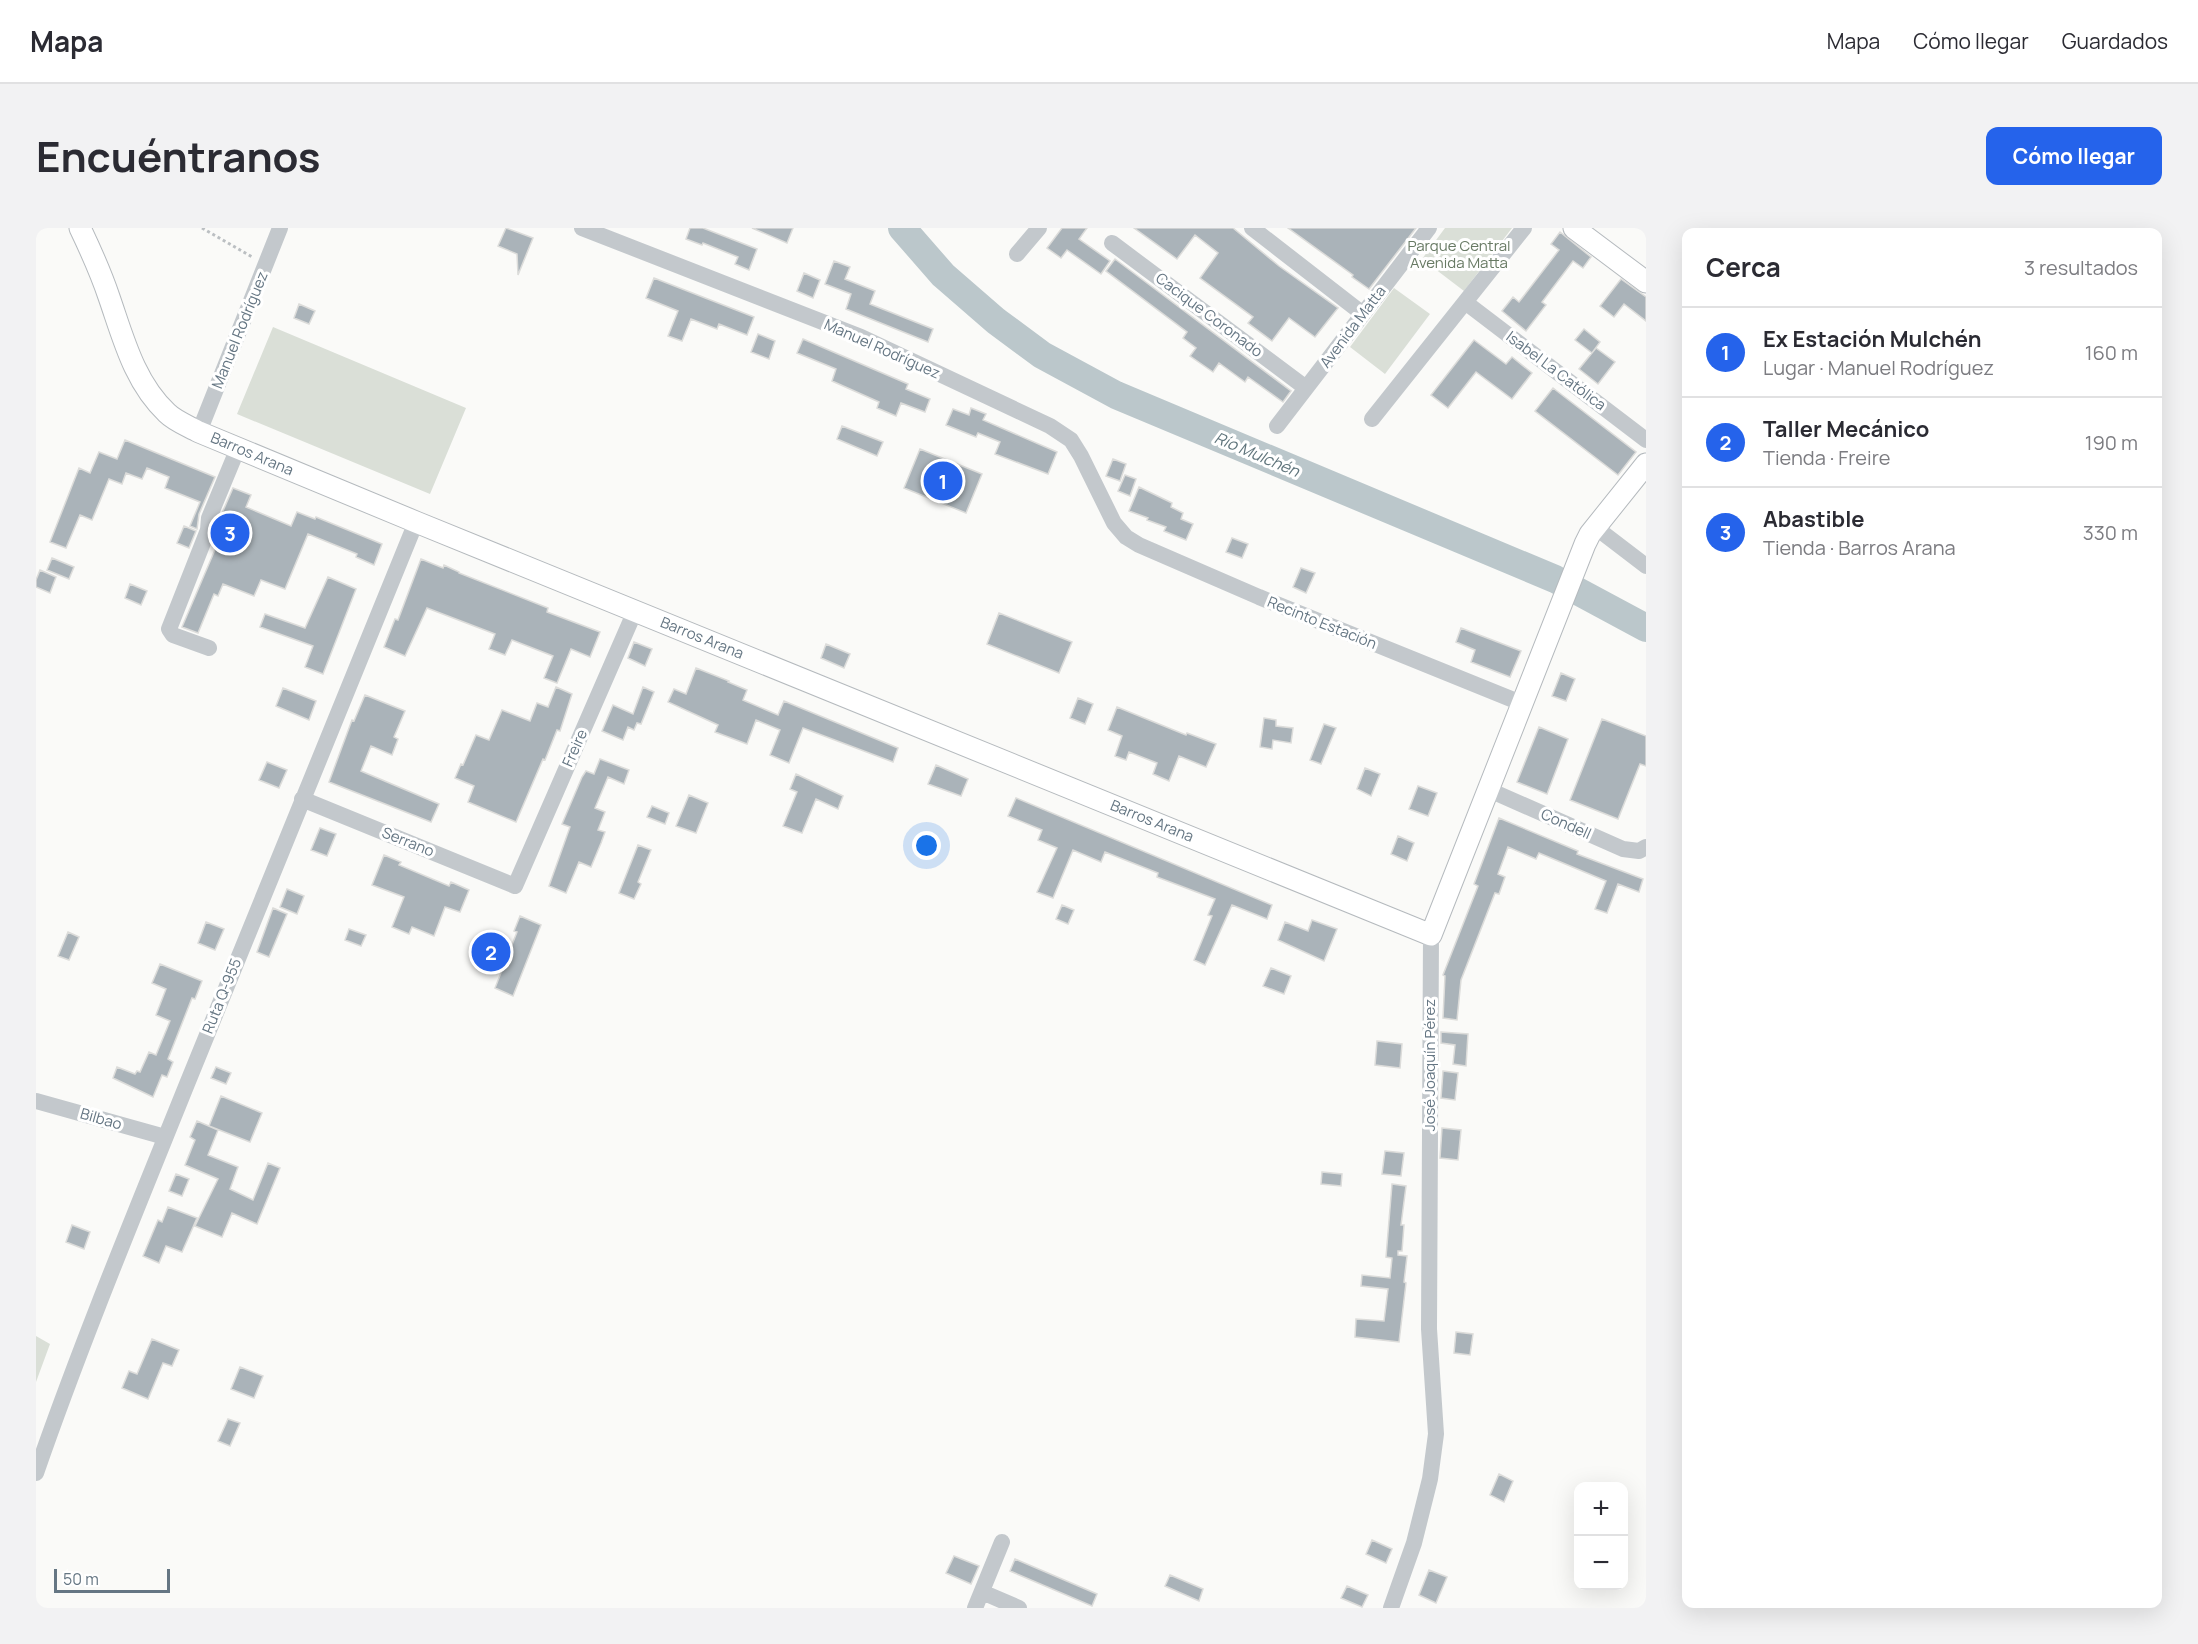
<!DOCTYPE html>
<html lang="es">
<head>
<meta charset="utf-8">
<style>
  body { margin:0; font-family:Manrope,sans-serif; background:#f2f2f3; color:#2b2b33 }
  .controls { position:absolute; right:18px; bottom:18px; display:grid; overflow:hidden; border-radius:12px; box-shadow:0 6px 24px #0002 }
  .controls button { width:54px; height:54px; display:grid; place-items:center; padding:0; border:0; border-bottom:2px solid #e1e1e2; background:#fff; color:#2b2b33; font:30px sans-serif }
  .scale { position:absolute; left:18px; bottom:15px; width:116px; box-sizing:border-box; padding-left:6px; border:3px solid #657683; border-top:0; font-size:16px; line-height:21px; white-space:nowrap; color:#657683; -webkit-text-stroke:4px #fff; paint-order:stroke }
  .you { position:absolute; left:891px; top:618px; width:21px; height:21px; margin:-15px; border:4px solid #fff; border-radius:50%; background:#1a73e8; box-shadow:0 0 0 9px #1a73e833 }
  .badge { display:grid; place-items:center; width:39px; height:39px; border-radius:50%; background:#2563eb; color:#fff; font-size:20px; font-weight:700 }
  .pin { position:absolute; translate:-50% -50%; border:3px solid #fff; box-shadow:0 2px 6px #0006 }
  .list { margin:0; padding:0; list-style:none }
  h2 { display:flex; justify-content:space-between; align-items:center; height:78px; margin:0; padding:0 24px; font-size:26px }
  h2 small { font-size:20px; font-weight:400; color:#7c7c81 }
  .list li { display:grid; grid-template-columns:39px 1fr auto; gap:18px; align-items:center; box-sizing:border-box; height:90px; padding:0 24px; border-top:2px solid #e1e1e2 }
  .list b { display:block; font-size:22px; white-space:nowrap }
  .list p { margin:0; font-size:20px; white-space:nowrap; color:#7c7c81 }
  .list em { font-size:20px; font-style:normal; color:#7c7c81 }
  .map { position:relative; flex:none; width:1610px; height:1380px; overflow:hidden; border-radius:12px }
  header { display:flex; align-items:center; gap:36px; box-sizing:border-box; height:84px; padding:0 30px; background:#fff; border-bottom:2px solid #e1e1e2 }
  header strong { font-size:28px }
  nav { display:flex; gap:33px; margin-inline-start:auto; font-size:21px }
  .intro { display:flex; align-items:center; justify-content:space-between; box-sizing:border-box; height:144px; padding:0 36px }
  h1 { margin:0; font-size:42px }
  .button { padding:15px 27px; border-radius:12px; background:#2563eb; color:#fff; font-size:21px; font-weight:700 }
  main { display:flex; gap:36px; padding:0 36px }
  aside { flex:1; background:#fff; border-radius:12px; box-shadow:0 6px 24px #0002 }
  .map>svg:first-child { display:block }
</style>
</head>
<body>
<header>
<strong>Mapa</strong>
<nav><a>Mapa</a><a>Cómo llegar</a><a>Guardados</a></nav>
</header>
<div class="intro"><h1>Encuéntranos</h1><a class="button">Cómo llegar</a></div>
<main>
<div class="map">
<svg width="1610" height="1380" viewBox="0 0 1610 1380">
  <rect width="100%" height="100%" fill="#fafaf8"/>
  <path fill="#dadfd7" d="M1409,0H1476L1428,63L1386,31Z
    M1358,60L1394,86L1349,146L1314,119Z
    M237,99L430,180L394,266L201,186Z
    M0,1108L14,1116L0,1154Z"/>
  <g fill="none" stroke-linecap="round" stroke-linejoin="round">
    <path stroke="#bbc7cb" stroke-width="28" d="M866,0L907,47L960,93L1006,127L1080,167L1519,351L1610,400"/>
  </g>
  <path fill="#aab3b9" stroke="#dcdcda" stroke-width="1.5" d="M470,0L497,10L482,47L481,26L462,18Z
    M654,0H667L721,21L713,42L699,36L702,29L667,15L666,17L650,11Z
    M716,0H757L751,15Z
    M1026,0H1051L1043,11L1074,33L1065,46L1031,22L1025,30L1011,20Z
    M1098,0H1197L1243,38L1302,80L1279,109L1253,90L1236,113L1212,95L1217,89L1164,50L1182,25L1159,7L1141,31Z
    M1252,0H1380L1333,61L1316,49L1317,47Z
    M1524,4L1555,29L1547,40L1537,33L1506,74L1510,77L1490,103L1466,83L1477,69L1483,74L1523,22L1515,16Z
    M1079,31L1255,163L1247,174L1212,149L1209,154L1183,135L1177,144L1154,128L1160,120L1147,110L1151,104L1070,43Z
    M798,33L814,39L809,51L839,63L834,76L897,101L892,114L810,81L815,66L789,56Z
    M768,45L784,52L777,70L761,63Z
    M618,50L718,89L711,107L683,96L681,101L655,91L646,113L632,108L642,83L610,70Z
    M1585,51L1610,69V93L1588,76L1578,89L1564,78Z
    M263,76L279,83L273,96L258,90Z
    M1548,101L1564,114L1556,125L1539,112Z
    M722,106L739,113L733,131L715,124Z
    M767,111L872,156L870,161L894,171L889,184L865,175L860,188L841,180L843,174L796,153L800,141L761,125Z
    M1438,112L1470,136L1476,129L1496,145L1476,171L1440,144L1412,180L1395,167Z
    M1560,120L1579,134L1562,156L1543,141Z
    M1517,160L1600,224L1582,247L1499,183Z
    M935,180L950,186L947,192L1021,224L1012,246L959,226L964,214L942,205L940,209L910,197L917,181L933,187Z
    M806,198L847,214L841,228L801,211Z
    M89,212L179,249L163,286L161,301L154,298L164,274L129,260L133,249L111,240L106,251L90,245L86,256L73,251L56,292L44,287L30,320L14,314L43,240L54,245L63,224L81,231Z
    M884,221L946,246L930,285L868,260Z
    M1077,231L1090,236L1084,253L1070,248Z
    M1089,247L1100,251L1094,268L1082,263Z
    M1103,259L1136,275L1135,279L1147,285L1145,291L1157,296L1150,312L1128,303L1130,299L1111,292L1112,290L1093,283Z
    M197,260L215,267L210,279L255,298L261,284L279,291L280,289L346,316L338,337L320,329L321,326L272,306L249,361L225,352L218,368L187,356L182,368L178,366L162,405L146,399L184,310L181,309L183,292Z
    M148,298L160,303L153,320L141,315Z
    M1196,310L1212,316L1206,330L1190,324Z
    M16,330L38,339L33,351L11,342Z
    M385,331L407,340L408,337L423,344V345L512,380L511,384L564,404L554,429L535,421L521,455L508,450L517,428L476,412L469,427L453,421L459,406L391,380L369,428L348,419L359,391L362,392Z
    M1265,340L1279,345L1270,365L1257,359Z
    M4,342L20,349L14,365L0,359V352Z
    M292,349L320,361L287,446L269,439L277,418L224,399L229,386L269,400Z
    M94,356L111,363L105,377L89,370Z
    M963,385L1036,414L1023,445L951,416Z
    M1425,400L1485,423L1474,449L1435,434L1439,422L1420,414Z
    M598,414L616,421L609,438L592,430Z
    M790,416L814,426L808,440L785,430Z
    M660,440L693,453L692,454L711,462L707,472L742,487L748,473L862,520L857,534L767,500L753,535L734,527L744,502L720,492L711,516L679,504L682,497L632,474L638,461L650,466Z
    M1525,445L1539,451L1530,473L1516,468Z
    M520,459L536,466L524,503L521,502L509,532L507,531L480,594L432,574L438,558L419,550L425,536L427,537L440,507L453,512L466,482L494,493L501,475L512,479Z
    M607,459L618,464L605,496L601,495L598,502L592,499L587,512L566,503L577,477L597,486Z
    M247,460L280,473L273,492L240,478Z
    M329,467L369,483L358,509L362,511L356,527L335,518L325,543L403,576L395,594L293,554L316,492L318,493Z
    M1042,470L1057,476L1049,496L1034,490Z
    M1081,479L1150,507L1151,505L1180,516L1170,539L1143,528L1133,553L1117,546L1121,535L1093,524L1090,532L1079,528L1086,508L1072,502Z
    M1228,490L1240,492V498L1257,500L1255,515L1237,512L1236,521L1224,519Z
    M1566,491L1610,508V538L1604,536L1582,591L1534,572Z
    M1288,496L1300,500L1285,536L1274,532Z
    M1503,499L1532,511L1511,566L1481,554Z
    M564,531L593,542L588,556L572,549L559,580L569,584L562,602L569,604L565,615L555,639L543,634L530,665L513,658L534,599L526,596L546,549L550,543L558,546Z
    M231,534L251,542L243,560L223,552Z
    M900,537L932,551L925,568L892,556Z
    M1329,540L1344,546L1335,568L1321,561Z
    M760,546L807,568L802,581L780,571L766,605L747,598L761,564L754,561Z
    M1382,558L1401,565L1392,588L1373,581Z
    M653,567L672,575L660,605L640,598Z
    M980,570L1236,677L1231,691L1196,677L1169,737L1158,732L1176,688L1172,687L1179,671L1121,649L1122,645L1069,624L1065,634L1037,622L1017,670L1001,664L1021,620L1002,612L1006,602L972,588Z
    M616,578L633,585L629,596L611,589Z
    M1463,590L1542,623L1541,626L1607,651L1603,664L1582,656L1571,685L1559,681L1570,653L1503,625L1500,631L1472,619L1462,646L1469,649L1463,666L1459,665L1425,752L1421,792L1407,790L1409,748L1407,747L1442,658L1438,656Z
    M284,600L300,606L291,628L275,622Z
    M1362,608L1378,615L1371,633L1355,626Z
    M602,617L615,622L602,654L605,656L598,671L583,665Z
    M348,627L365,634L363,637L413,658L415,654L433,662L424,684L409,679L398,708L376,699L373,706L356,699L368,669L336,657Z
    M251,661L268,668L261,686L244,679Z
    M1026,677L1038,682L1032,696L1020,691Z
    M237,680L251,686L233,729L221,724Z
    M484,688L505,697L477,768L459,760L481,704L478,703Z
    M1276,692L1301,701L1288,733L1242,712L1249,694L1272,703Z
    M170,694L188,701L179,722L162,715Z
    M313,701L330,707L325,718L309,712Z
    M32,704L43,709L33,732L22,728Z
    M124,736L166,753L159,771L156,770L132,831L137,834L131,849L126,847L117,869L77,850L81,839L99,846L101,843L104,844L113,824L120,827L134,793L120,787L130,761L116,755Z
    M1235,740L1255,748L1248,766L1227,758Z
    M1405,804L1432,806L1430,838L1417,836L1419,817L1405,815Z
    M1341,813L1366,816L1364,840L1339,837Z
    M180,839L195,845L190,856L175,850Z
    M1407,843L1422,845L1419,872L1405,870Z
    M185,868L226,885L214,914L173,898Z
    M161,893L182,902L172,927L202,939L194,961L217,972L232,935L244,940L221,996L196,985L186,1009L159,998L182,951L149,937L159,912L154,909Z
    M1406,900L1425,902L1422,932L1404,930Z
    M1349,923L1368,925L1365,948L1346,946Z
    M1286,944L1306,946L1305,958L1285,956Z
    M140,946L153,951L146,968L133,963Z
    M1356,956L1370,958L1365,997H1368L1366,1023H1362V1027L1371,1028L1368,1054L1370,1055L1363,1114L1319,1109L1320,1091L1348,1093L1352,1061L1325,1058L1326,1047L1354,1050L1356,1030L1350,1029Z
    M132,979L161,990L146,1024L130,1018L123,1035L107,1028L122,992L126,994Z
    M36,997L54,1004L48,1021L30,1014Z
    M1420,1104L1437,1106L1434,1127L1418,1125Z
    M116,1111L143,1122L136,1138L127,1135L112,1171L86,1160L93,1143L101,1146Z
    M204,1139L227,1148L218,1170L195,1161Z
    M192,1191L204,1195L194,1218L182,1213Z
    M1463,1246L1477,1253L1468,1274L1454,1267Z
    M1336,1312L1356,1321L1350,1335L1330,1326Z
    M918,1328L943,1338L935,1356L910,1345Z
    M979,1331L1061,1366L1056,1378L974,1343Z
    M1393,1342L1411,1349L1400,1375L1383,1367Z
    M1134,1347L1167,1361L1163,1373L1129,1358Z
    M1311,1358L1332,1367L1326,1379L1305,1370Z"/>
  <g fill="none" stroke-linecap="round" stroke-linejoin="round">
    <g stroke="#b5babe" stroke-width="23">
      <path id="major" d="M44,0C55,23 65,45 73,69C87,109 98,154 131,185C139,193 152,198 163,204L380,294L1395,707L1549,316L1554,306L1610,236
        M1538,0L1610,54"/>
    </g>
    <path stroke="#bbbfc2" stroke-width="3" stroke-dasharray="3 3" stroke-linecap="butt" d="M166,0L218,30"/>
    <path stroke="#c3c8cc" stroke-width="16" d="M546,0L825,109L1014,198L1035,212L1045,228L1078,295L1090,309L1103,317L1223,369L1485,475
      M1216,0L1327,86
      M1076,15L1270,160
      M981,26L1003,0
      M1429,74L1610,212
      M1336,191L1488,0
      M1241,198L1393,0
      M163,204L244,0
      M1559,299L1610,338
      M173,420L137,407L133,401L172,302L173,290L202,220
      M1451,561L1587,621L1603,623L1610,619
      M266,571L479,658L599,383
      M0,873L129,909
      M0,1245C46,1113 99,985 151,856C226,668 303,481 380,294
      M946,1364L983,1380
      M939,1380L966,1314
      M1355,1380L1378,1315L1394,1251L1400,1206L1393,1101L1395,707"/>
    <use href="#major" stroke="#fff" stroke-width="21"/>
  </g>
  <g text-anchor="middle" stroke-width="6" stroke-linejoin="round" paint-order="stroke">
    <g font-size="15" fill="#687a64" stroke="#fff">
      <text x="1423" y="23">Parque Central<tspan x="1423" dy="17">Avenida Matta</tspan></text>
    </g>
    <g font-size="15" fill="#657683" stroke="#fff">
      <text transform="translate(1173 87) rotate(37)" y="5">Cacique Coronado</text>
      <text transform="translate(1317 99) rotate(-53)" y="5">Avenida Matta</text>
      <text transform="translate(204 102) rotate(-68)" y="5">Manuel Rodríguez</text>
      <text transform="translate(846 121) rotate(24)" y="5">Manuel Rodríguez</text>
      <text transform="translate(1520 143) rotate(37)" y="5">Isabel La Católica</text>
      <text transform="translate(216 226) rotate(23)" y="5">Barros Arana</text>
      <text transform="translate(1286 395) rotate(22)" y="5">Recinto Estación</text>
      <text transform="translate(666 410) rotate(22)" y="5">Barros Arana</text>
      <text transform="translate(539 520) rotate(-66)" y="5">Freire</text>
      <text transform="translate(1116 593) rotate(22)" y="5">Barros Arana</text>
      <text transform="translate(1530 596) rotate(24)" y="5">Condell</text>
      <text transform="translate(372 614) rotate(22)" y="5">Serrano</text>
      <text transform="translate(186 768) rotate(-68)" y="5">Ruta Q-955</text>
      <text transform="translate(1394 837) rotate(-90)" y="5">José Joaquín Pérez</text>
      <text transform="translate(65 891) rotate(16)" y="5">Bilbao</text>
    </g>
    <g font-size="16" font-style="italic" fill="#60757c" stroke="#fff">
      <text transform="translate(1221 226) rotate(23)" y="6">Río Mulchén</text>
    </g>
  </g>
</svg>
<div class="controls">
<button>+</button>
<button>−</button>
</div>
<div class="scale">50 m</div>
<div class="you"></div>
<div class="pin badge" style="left:907px;top:253px">1</div>
<div class="pin badge" style="left:455px;top:724px">2</div>
<div class="pin badge" style="left:194px;top:305px">3</div>
</div>
<aside>
<h2>Cerca<small>3 resultados</small></h2>
<ul class="list">
<li><span class="badge">1</span><div><b>Ex Estación Mulchén</b><p>Lugar · Manuel Rodríguez</p></div><em>160 m</em></li>
<li><span class="badge">2</span><div><b>Taller Mecánico</b><p>Tienda · Freire</p></div><em>190 m</em></li>
<li><span class="badge">3</span><div><b>Abastible</b><p>Tienda · Barros Arana</p></div><em>330 m</em></li>
</ul>
</aside>
</main>
</body>
</html>
